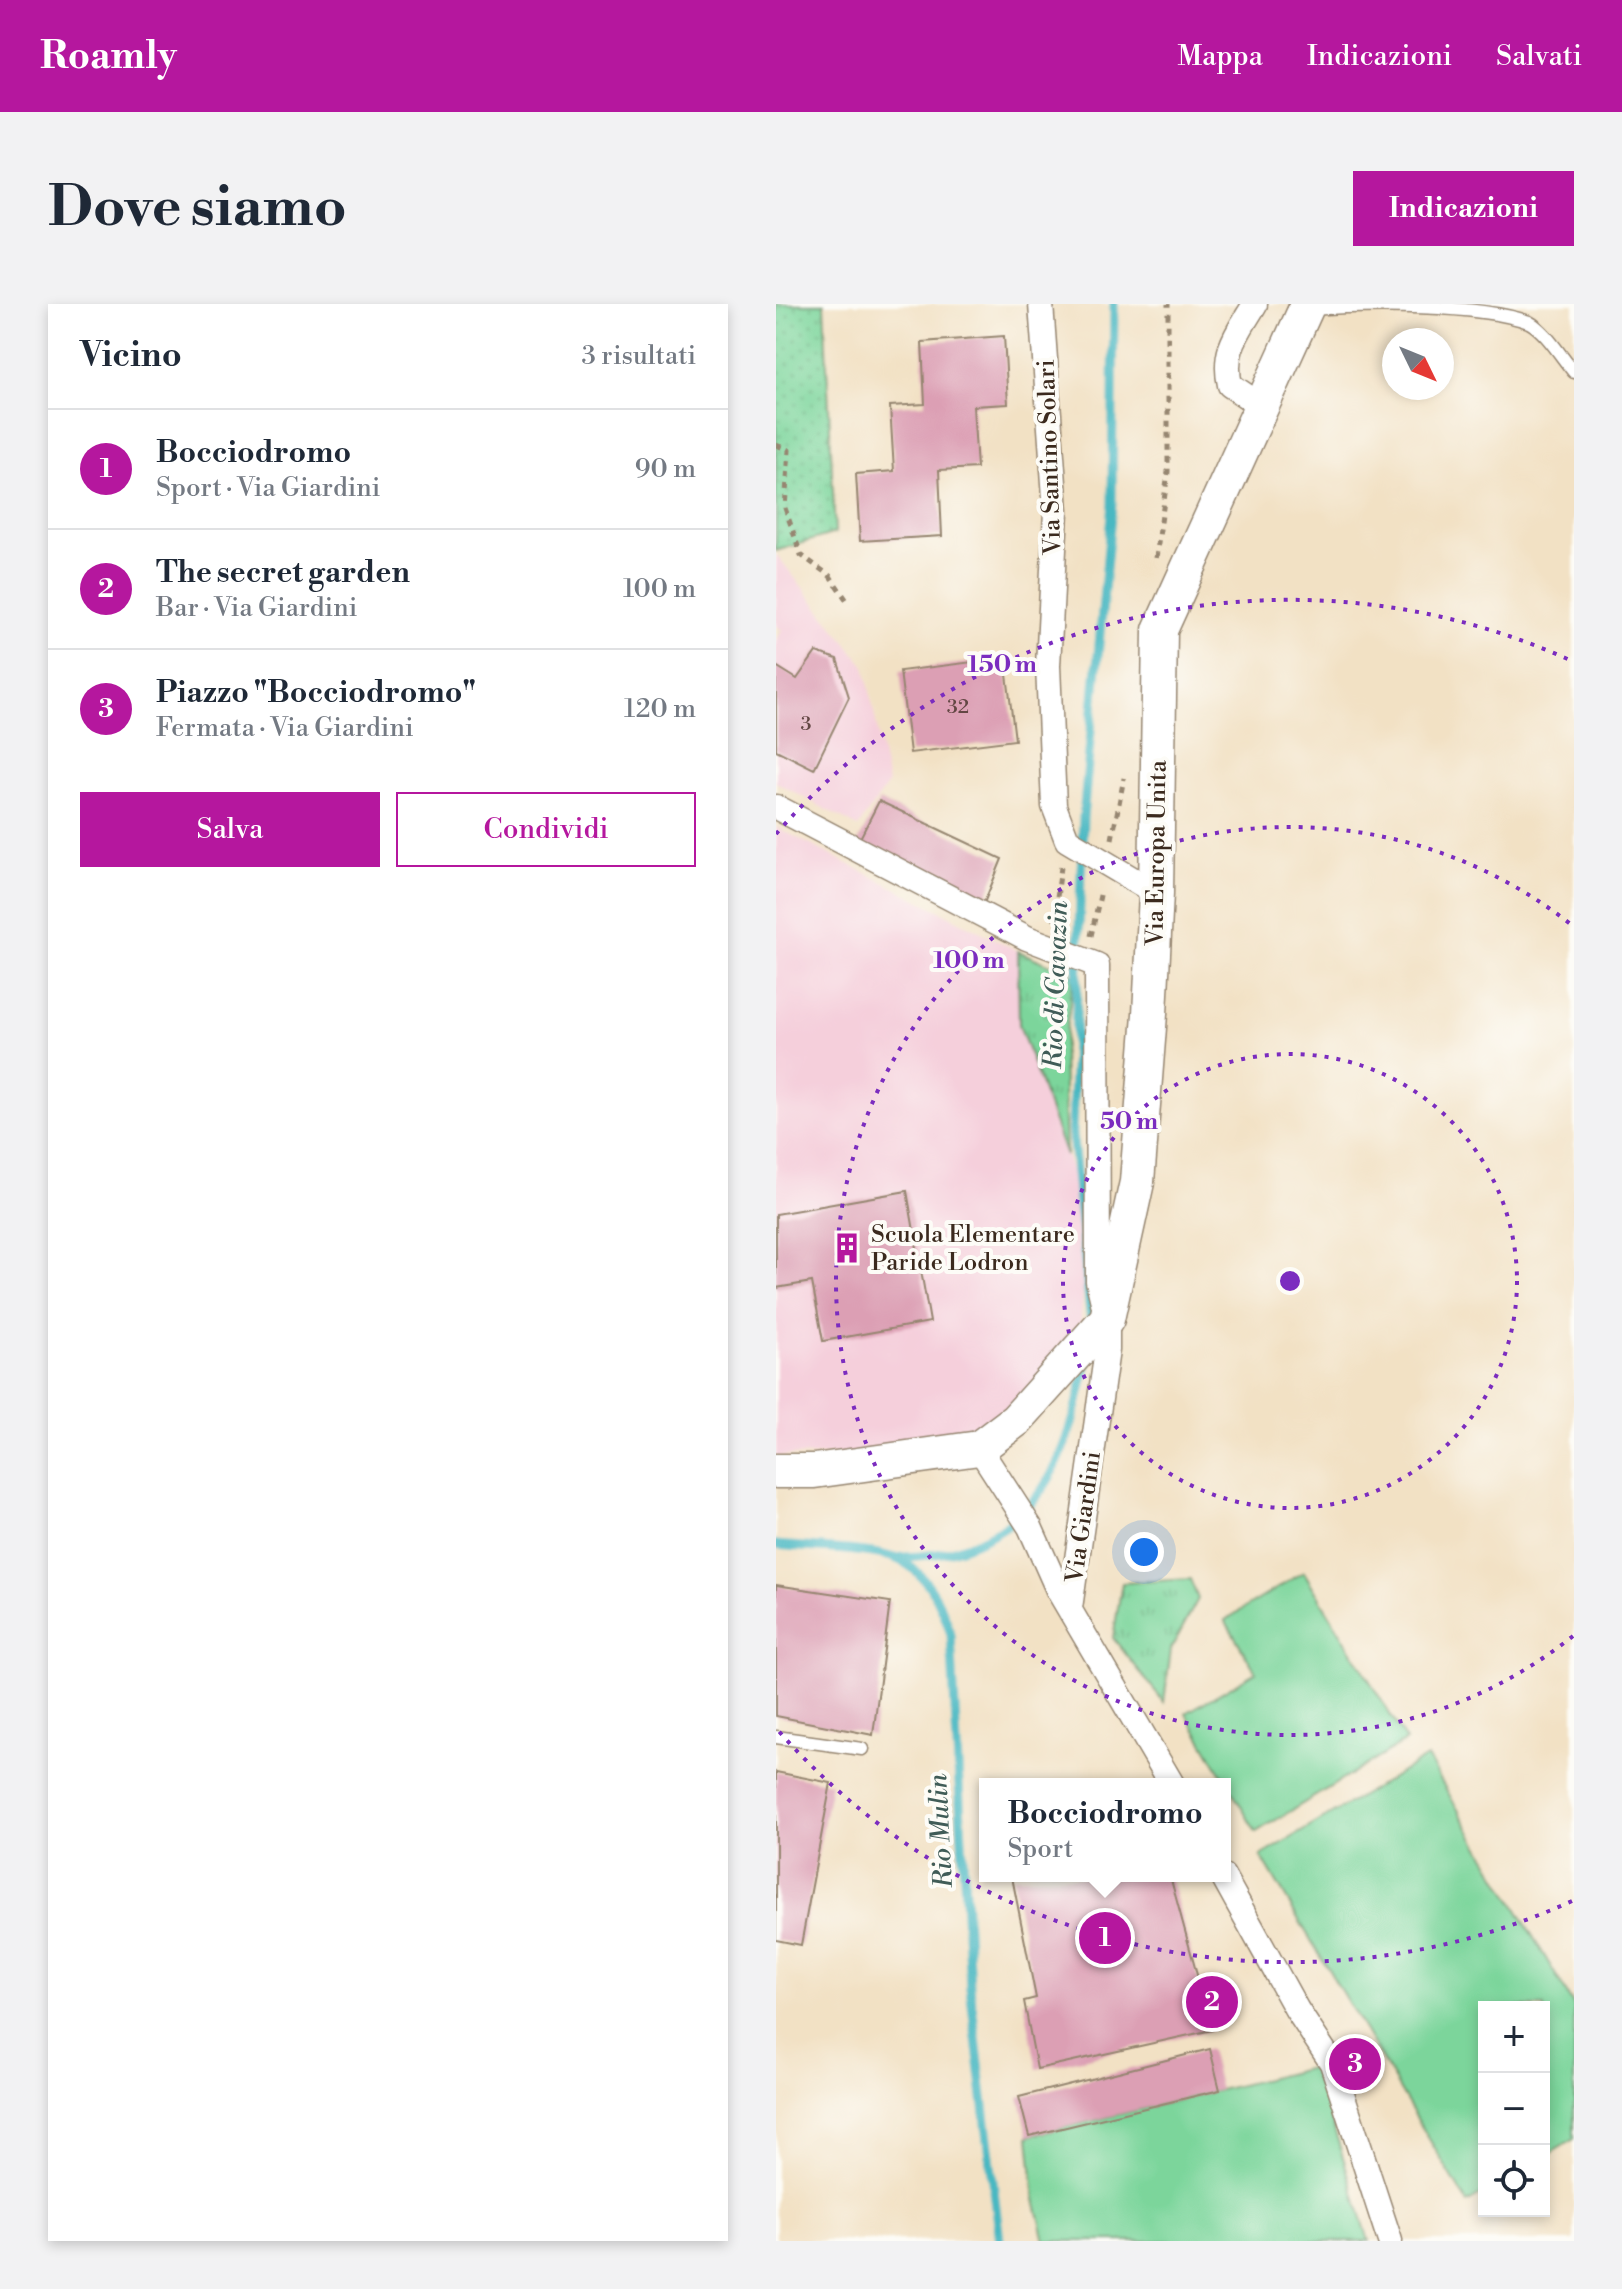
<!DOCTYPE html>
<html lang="it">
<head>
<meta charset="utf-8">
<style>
  body { margin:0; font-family:"Libre Bodoni",serif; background:#f2f2f3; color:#1f2937 }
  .controls { position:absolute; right:24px; bottom:24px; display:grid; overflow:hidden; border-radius:0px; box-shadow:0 4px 12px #0003 }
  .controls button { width:72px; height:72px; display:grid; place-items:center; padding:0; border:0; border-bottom:2px solid #e0e1e3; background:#fff; color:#1f2937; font:40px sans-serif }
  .compass { position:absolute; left:606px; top:24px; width:72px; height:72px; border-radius:50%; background:#fff; box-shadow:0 4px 12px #0003; rotate:133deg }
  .you { position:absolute; left:368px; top:1248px; width:28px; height:28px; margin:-20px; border:6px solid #fff; border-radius:50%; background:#1a73e8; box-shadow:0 0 0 12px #1a73e833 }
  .badge { display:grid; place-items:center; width:52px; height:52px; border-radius:50%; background:#b5179e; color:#fff; font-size:26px; font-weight:700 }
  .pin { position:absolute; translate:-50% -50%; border:4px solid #fff; box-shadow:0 2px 8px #0006 }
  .popup { position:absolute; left:203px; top:1474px; width:252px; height:104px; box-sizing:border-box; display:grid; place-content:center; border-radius:0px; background:#fff; filter:drop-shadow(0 2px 6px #0005); font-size:26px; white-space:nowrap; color:#747a83 }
  .popup b { font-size:30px; color:#1f2937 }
  .popup::after { content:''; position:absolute; left:50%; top:100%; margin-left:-16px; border:16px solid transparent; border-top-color:#fff }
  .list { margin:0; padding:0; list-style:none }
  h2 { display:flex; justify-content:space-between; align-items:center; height:104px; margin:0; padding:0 32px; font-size:34px }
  h2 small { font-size:26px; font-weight:400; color:#747a83 }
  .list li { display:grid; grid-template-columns:52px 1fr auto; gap:24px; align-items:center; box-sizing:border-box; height:120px; padding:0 32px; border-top:2px solid #e0e1e3 }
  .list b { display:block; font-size:30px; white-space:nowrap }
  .list p { margin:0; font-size:26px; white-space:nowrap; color:#747a83 }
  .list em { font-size:26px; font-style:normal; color:#747a83 }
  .actions { display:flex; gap:16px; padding:24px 32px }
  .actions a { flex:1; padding:18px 0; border:2px solid #b5179e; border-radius:0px; text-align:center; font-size:28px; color:#b5179e }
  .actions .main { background:#b5179e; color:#fff }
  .icon { flex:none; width:44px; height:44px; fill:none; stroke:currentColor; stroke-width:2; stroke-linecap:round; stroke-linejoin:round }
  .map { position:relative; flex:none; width:798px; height:1937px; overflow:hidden; border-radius:0px }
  header { display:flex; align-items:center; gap:48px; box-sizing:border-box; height:112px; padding:0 40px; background:#b5179e; color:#fff }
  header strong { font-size:38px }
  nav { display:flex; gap:44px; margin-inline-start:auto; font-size:28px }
  .intro { display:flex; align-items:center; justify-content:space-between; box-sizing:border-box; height:192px; padding:0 48px }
  h1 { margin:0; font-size:56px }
  .button { padding:20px 36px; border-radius:0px; background:#b5179e; color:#fff; font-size:28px; font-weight:700 }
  main { display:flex; gap:48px; padding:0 48px }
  aside { flex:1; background:#fff; border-radius:0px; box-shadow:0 4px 12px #0003 }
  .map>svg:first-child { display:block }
</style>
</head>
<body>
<header>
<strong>Roamly</strong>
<nav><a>Mappa</a><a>Indicazioni</a><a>Salvati</a></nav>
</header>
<div class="intro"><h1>Dove siamo</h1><a class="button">Indicazioni</a></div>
<main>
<aside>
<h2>Vicino<small>3 risultati</small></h2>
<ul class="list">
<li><span class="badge">1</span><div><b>Bocciodromo</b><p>Sport · Via Giardini</p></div><em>90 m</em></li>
<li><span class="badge">2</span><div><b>The secret garden</b><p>Bar · Via Giardini</p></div><em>100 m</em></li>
<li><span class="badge">3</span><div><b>Piazzo &quot;Bocciodromo&quot;</b><p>Fermata · Via Giardini</p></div><em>120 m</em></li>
</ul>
<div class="actions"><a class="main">Salva</a><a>Condividi</a></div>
</aside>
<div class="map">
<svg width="798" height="1937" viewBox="0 0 798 1937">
  <defs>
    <pattern id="grass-dots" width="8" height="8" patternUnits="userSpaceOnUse" patternTransform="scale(2)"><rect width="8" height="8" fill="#7cd59b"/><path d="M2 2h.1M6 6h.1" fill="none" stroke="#6cb785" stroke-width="1.8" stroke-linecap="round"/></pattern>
    <pattern id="park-tufts" width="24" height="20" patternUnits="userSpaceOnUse" patternTransform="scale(2)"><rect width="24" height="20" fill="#7cd59b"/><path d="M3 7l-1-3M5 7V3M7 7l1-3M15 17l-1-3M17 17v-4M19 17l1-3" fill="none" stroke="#6cb785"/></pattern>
  </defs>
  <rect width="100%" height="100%" fill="#fdfcf7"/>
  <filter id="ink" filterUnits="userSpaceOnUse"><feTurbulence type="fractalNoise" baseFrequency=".0125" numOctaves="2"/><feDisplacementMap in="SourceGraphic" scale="16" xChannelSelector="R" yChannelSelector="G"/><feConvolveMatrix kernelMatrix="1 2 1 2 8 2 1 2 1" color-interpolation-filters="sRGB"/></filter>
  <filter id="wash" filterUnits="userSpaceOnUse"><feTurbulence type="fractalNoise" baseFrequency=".006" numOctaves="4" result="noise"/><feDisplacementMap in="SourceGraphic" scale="32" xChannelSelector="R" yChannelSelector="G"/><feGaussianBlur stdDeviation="1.8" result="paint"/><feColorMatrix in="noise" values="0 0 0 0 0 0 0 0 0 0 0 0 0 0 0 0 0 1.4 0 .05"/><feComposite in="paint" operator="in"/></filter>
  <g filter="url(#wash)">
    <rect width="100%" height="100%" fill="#f2e1c4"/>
    <path fill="#f5cfdb" d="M0,250L89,362L112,480L82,523L0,478V446L38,465L73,393L60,355L39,348L21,375L0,362V336L6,326L0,322Z
      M0,523L242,647L243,720L313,916L300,1075L187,1150L0,1152V984L36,978L47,1037L154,1017L131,887L0,910Z"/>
    <path fill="url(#grass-dots)" stroke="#5c805c" stroke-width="2" d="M0,0H48L59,229L0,247Z"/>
    <path fill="url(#park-tufts)" stroke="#5c805c" stroke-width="2" d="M242,647L298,671L287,748L290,852L243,720Z
      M414,1275L422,1295L395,1345L388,1398L337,1334L346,1279Z"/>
    <path fill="#7cd59b" stroke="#5c805c" stroke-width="2" d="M528,1268L630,1437L480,1528L410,1409L480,1368L449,1316Z
      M651,1453L798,1702V1835L768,1853V1703H708V1889L691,1899L485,1552Z
      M539,1763L593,1937H269L259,1895L253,1832Z"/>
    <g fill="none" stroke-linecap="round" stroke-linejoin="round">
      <path stroke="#49b8c2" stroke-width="9" d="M315,1018L296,827L307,514L336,200L338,0
        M0,1241C29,1244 94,1245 118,1254C150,1265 167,1302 175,1331L194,1683L224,1937
        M119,1254C137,1252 158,1252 175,1247C276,1218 293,1143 312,1052"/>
    </g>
    <g id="blocks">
      <path fill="#dc9fb4" d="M228,32L232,100L197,102L201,164L163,166L166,232L84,237L80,170L118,167L114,102L149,100L146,38Z
        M40,348L61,355L73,393L38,465L0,446V362L21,375Z
        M229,354L239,436L134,449L124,367Z
        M103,497L226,555L204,609L79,544Z
        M131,887L154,1018L47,1037L36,978L0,984V910Z
        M0,1281L114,1298L97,1431L0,1412Z
        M0,1468L55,1479L25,1641L0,1636Z
        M394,1572L436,1726L261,1765L248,1697L260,1694L236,1573Z
        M434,1745L444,1786L253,1832L243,1793Z"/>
    </g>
  </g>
  <g filter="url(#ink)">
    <use href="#blocks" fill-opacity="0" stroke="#968671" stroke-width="2"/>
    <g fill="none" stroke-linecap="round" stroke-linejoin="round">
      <g stroke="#968671" stroke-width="15">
        <path id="lane" d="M533,5C592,1 701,0 753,18C770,27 785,53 798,68
          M0,1433L86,1445"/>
      </g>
      <g stroke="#968671" stroke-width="27">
        <path id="street" d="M265,0L280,207L272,362L278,502L291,536L380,589
          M479,0C462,29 446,46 454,81L485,102
          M0,503L251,634L321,661L322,977L331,1015V1046L294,1304
          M203,1144L254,1223L282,1286L396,1480
          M447,1572L521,1706L556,1759L614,1937"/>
      </g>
      <g stroke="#968671" stroke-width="37">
        <path id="secondary" d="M0,1167H38L203,1144L240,1116L331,1015L361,878L374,710L380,589L384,326L532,0"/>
      </g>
      <path stroke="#968671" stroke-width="5" stroke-dasharray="6 6" stroke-linecap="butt" d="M0,141L13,146L9,204L25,251L54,272L72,298
        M380,254L392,168V0
        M336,535L348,474
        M278,616L285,563
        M315,632L325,587"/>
      <use href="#lane" stroke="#fff" stroke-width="12"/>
      <use href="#street" stroke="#fff" stroke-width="24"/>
      <use href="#secondary" stroke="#fff" stroke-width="34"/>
    </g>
  </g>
  <g fill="none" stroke="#7b2cbf" stroke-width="4" stroke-dasharray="4 8">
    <circle cx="514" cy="977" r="227"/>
    <path d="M797 1332A454 454 0 1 1 797 622"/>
    <path d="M796 1597A681 681 0 0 1 0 1424M0 530A681 681 0 0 1 796 357"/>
  </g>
  <defs>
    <g id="building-bare" transform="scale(2.4)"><path d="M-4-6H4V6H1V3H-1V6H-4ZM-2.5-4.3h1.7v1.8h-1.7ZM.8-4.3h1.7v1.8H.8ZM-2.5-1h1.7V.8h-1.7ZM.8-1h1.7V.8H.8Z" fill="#b5179e" stroke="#fdfcf7" stroke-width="2.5" paint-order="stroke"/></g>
  </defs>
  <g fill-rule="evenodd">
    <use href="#building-bare" x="71" y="944"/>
  </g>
  <g text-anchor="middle" stroke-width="8" stroke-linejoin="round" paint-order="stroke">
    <g font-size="20" fill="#634744">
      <text x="182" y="409">32</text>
      <text x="30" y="426">3</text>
    </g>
    <g font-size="24" fill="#3b2a1e" stroke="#fdfcf7">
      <text transform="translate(273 153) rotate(-92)" y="8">Via Santino Solari</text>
      <text transform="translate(380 549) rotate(-89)" y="8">Via Europa Unita</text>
      <text transform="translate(307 1213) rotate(-82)" y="8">Via Giardini</text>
    </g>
    <g font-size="24" fill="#3b2a1e" stroke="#fdfcf7" text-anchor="start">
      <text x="95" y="938">Scuola Elementare<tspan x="95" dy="28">Paride Lodron</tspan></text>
    </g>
    <g font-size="26" font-style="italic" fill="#405c57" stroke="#fdfcf7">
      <text transform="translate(279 681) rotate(-88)" y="9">Rio di Cavazin</text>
      <text transform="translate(164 1527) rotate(-93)" y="9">Rio Mulin</text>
    </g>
  </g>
  <circle cx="514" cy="977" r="12" fill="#7b2cbf" stroke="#fdfcf7" stroke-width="4"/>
  <g font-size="24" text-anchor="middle" font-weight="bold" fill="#7b2cbf" stroke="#fdfcf7" stroke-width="8" stroke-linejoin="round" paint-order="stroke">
    <text x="226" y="368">150 m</text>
    <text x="193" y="664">100 m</text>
    <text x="353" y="825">50 m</text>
  </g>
</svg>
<div class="controls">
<button>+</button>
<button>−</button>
<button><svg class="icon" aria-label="locate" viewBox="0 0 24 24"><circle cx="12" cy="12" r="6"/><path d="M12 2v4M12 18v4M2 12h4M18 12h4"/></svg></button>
</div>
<svg class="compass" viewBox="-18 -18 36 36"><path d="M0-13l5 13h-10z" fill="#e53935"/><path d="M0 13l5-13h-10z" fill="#747a83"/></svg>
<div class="you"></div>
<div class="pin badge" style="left:329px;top:1634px">1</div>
<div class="popup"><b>Bocciodromo</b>Sport</div>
<div class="pin badge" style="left:436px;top:1698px">2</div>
<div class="pin badge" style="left:579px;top:1760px">3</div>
</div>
</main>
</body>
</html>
